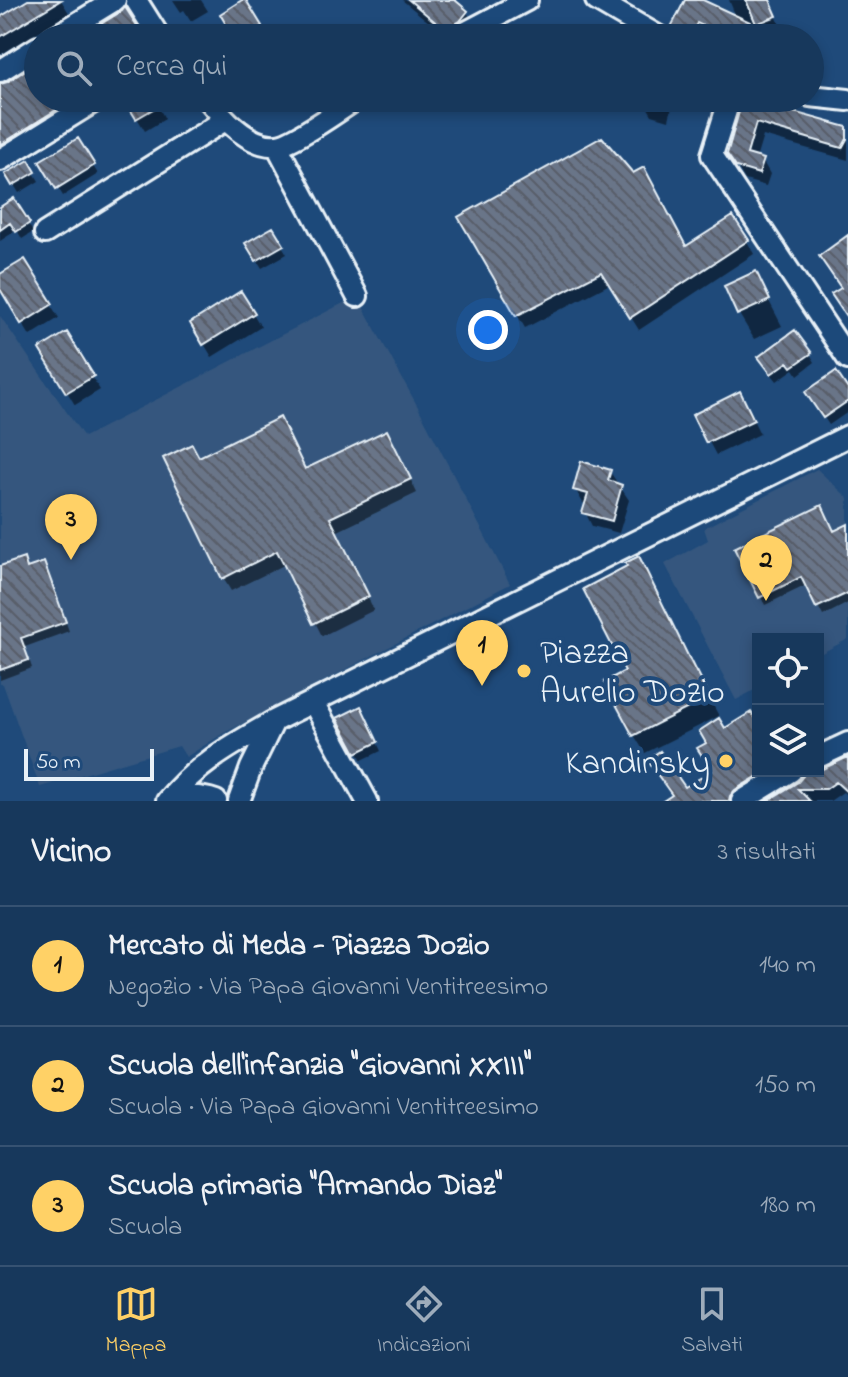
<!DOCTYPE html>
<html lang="it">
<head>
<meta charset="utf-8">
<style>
  body { margin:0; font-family:"Indie Flower",sans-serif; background:#203f62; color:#f1f3f6 }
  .controls { position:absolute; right:24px; bottom:24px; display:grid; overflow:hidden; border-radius:0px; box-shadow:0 4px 12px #0003 }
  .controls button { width:72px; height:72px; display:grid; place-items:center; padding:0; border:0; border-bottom:2px solid #365272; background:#17385c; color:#f1f3f6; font:40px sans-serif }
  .scale { position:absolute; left:24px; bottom:20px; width:130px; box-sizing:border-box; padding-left:8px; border:4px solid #e8f1f8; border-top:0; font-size:22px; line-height:28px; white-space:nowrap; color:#e8f1f8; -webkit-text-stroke:6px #1f4a7a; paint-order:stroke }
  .you { position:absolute; left:488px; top:330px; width:28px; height:28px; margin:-20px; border:6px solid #fff; border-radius:50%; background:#1a73e8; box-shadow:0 0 0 12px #1a73e833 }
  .badge { display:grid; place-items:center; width:52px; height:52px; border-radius:50%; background:#ffd166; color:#111; font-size:26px; font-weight:700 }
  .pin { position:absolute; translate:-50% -66px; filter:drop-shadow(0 2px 4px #0008) }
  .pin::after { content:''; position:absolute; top:42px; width:28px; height:24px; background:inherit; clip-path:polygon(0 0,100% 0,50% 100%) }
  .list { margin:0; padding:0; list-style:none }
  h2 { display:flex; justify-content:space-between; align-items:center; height:104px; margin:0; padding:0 32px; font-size:34px }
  h2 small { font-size:26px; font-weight:400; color:#9eacbb }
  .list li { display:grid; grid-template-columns:52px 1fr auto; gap:24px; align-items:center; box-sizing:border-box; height:120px; padding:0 32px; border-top:2px solid #365272 }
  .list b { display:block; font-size:30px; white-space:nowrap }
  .list p { margin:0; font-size:26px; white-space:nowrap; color:#9eacbb }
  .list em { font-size:26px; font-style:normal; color:#9eacbb }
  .icon { flex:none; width:44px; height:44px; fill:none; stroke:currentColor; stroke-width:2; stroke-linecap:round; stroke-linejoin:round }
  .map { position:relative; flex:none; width:848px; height:801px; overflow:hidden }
  .search { position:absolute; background:#17385c; box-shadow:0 4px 12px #0003; left:24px; right:24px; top:24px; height:88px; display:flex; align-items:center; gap:20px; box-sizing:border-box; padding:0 28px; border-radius:44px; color:#9eacbb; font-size:30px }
  .sheet { height:464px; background:#17385c }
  nav { display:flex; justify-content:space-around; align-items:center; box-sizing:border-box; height:112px; border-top:2px solid #365272; background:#17385c; font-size:22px; color:#9eacbb }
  nav a { display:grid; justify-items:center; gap:4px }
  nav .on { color:#ffd166 }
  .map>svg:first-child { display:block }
</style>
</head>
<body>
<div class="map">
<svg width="848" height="801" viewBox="0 0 848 801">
  <defs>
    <pattern id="building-back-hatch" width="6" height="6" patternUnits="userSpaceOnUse" patternTransform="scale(2)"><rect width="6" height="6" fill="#697488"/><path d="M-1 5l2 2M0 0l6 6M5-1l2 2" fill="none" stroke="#585e69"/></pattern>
  </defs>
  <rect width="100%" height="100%" fill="#1f4a7a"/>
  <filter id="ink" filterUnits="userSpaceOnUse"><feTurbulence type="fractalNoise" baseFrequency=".0125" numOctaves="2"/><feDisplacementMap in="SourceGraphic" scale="16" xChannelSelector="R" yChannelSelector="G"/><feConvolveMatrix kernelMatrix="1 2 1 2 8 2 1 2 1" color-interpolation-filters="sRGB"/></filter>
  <g filter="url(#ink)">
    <path fill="#35577e" d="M357,296L419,409L510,584L224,733L186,757L179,746L40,787L3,684H0V316L84,437Z
      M817,469L848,498V639L818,655V639H758V688L736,700L665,564L708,540L704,528Z"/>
    <path fill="#0007" d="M30,0H61L69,13L0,55V19Z
      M173,0H201L208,11L191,21L184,10L181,12Z
      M402,0H452L467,12L474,25L448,38Z
      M687,0H699L737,19L729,0H770L782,30L762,38H712L705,35L703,38H678L673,29Z
      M244,1L265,35L260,38H236Z
      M38,65V98H97L0,163V86Z
      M125,98H175L159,108L165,119L145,131Z
      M645,98H674L669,120L652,115L644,101Z
      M678,98H700L696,107Z
      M744,100L845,129L848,134V160L763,136L756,159L762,160L770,174L766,186L745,180L729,153Z
      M77,141L98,174L63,196L42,162Z
      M28,163L39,181L19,193L8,175Z
      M14,201L33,232L22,239L17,230L0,241V210Z
      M461,218L686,249L747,241L754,254L639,330L610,284L525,328Z
      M272,229L287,254L262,268L247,244Z
      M24,261L59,318L30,336L0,286V276Z
      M755,274L782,326L754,339L739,314Z
      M241,293L261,327L212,357L192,324Z
      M66,335L100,390L75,405L42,350Z
      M810,354L815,362L798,375L794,369L777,381L765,366Z
      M848,392V412L829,425L813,401Z
      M747,407L760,434L716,455L695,416Z
      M394,445L417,493L336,532L374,610L322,636L286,564L231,591L223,578L199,459L306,471Z
      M610,472L629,500L619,533L592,526L585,512L587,504L583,503L575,489Z
      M848,527V603L823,616L807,585L765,605L761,597L834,534Z
      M23,560L29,569L44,564L48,572L69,631L25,647L32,668L0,680V568Z
      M628,672L696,674L719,716L645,753L634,735Z
      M365,717L381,751L362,760L339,719Z
      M758,726V771H790L743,801H677L685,790L714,772L725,731Z
      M848,760V796L843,792L830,801H771L800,783L806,771L816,772Z"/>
    <path fill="url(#building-back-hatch)" stroke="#e8f1f8" stroke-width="2" d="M28,0H61L0,37V17Z
      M242,0H246L262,26L242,38H234L220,14Z
      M409,0H455L468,11L460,21L445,30Z
      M685,0H703L750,22L742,38H729L697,23L690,38L672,31L670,29Z
      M746,0H770L777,16L756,24Z
      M125,7L145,38H78L122,11Z
      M38,62V98H75L0,145V84L7,82Z
      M123,98H172L136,119Z
      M743,98L847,127V139L842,148L756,123L747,154L764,159L759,174L736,167L727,154Z
      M602,137L633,173L644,167L686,246L733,216L749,240L630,318L601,272L516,316L458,217Z
      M78,138L95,165L56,189L39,161Z
      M29,160L36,172L12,186L5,174Z
      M14,198L30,223L16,232L10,223L0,230V207Z
      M273,227L284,245L256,261L245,243Z
      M848,235V319L831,294L841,288L819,256Z
      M25,259L53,304L21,324L0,289V274Z
      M756,271L770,300L737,315L724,286Z
      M241,291L255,313L203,345L190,323Z
      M795,330L812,353L792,367L788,362L771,374L758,357Z
      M67,332L94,376L66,393L39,349Z
      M836,371L848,389V401L823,418L805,392Z
      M740,391L754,420L706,443L692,415Z
      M280,417L305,469L387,430L411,479L330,518L369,596L313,624L277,551L222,579L163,458L192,444L199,457Z
      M581,461L611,470L608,480L622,485L612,521L582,513L588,494L573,490Z
      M822,505L834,531L848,524V593L816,608L801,577L759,598L734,548Z
      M639,556L696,672L697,671L710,697L633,736L604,682L625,671L583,589L627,566L625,563Z
      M24,558L27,568L44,562L66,622L21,638L29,660L0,670V566Z
      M361,706L378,742L356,753L337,718Z
      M751,712L758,722V771H766L735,790L730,796L729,801H663L672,795L647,760L660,751L685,787L712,771L697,748L706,743L699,731L719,718L725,728Z
      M848,757V793L836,782L826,789H798L810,801H767L798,782L803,776L804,771H818Z"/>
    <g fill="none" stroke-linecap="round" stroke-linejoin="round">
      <g stroke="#e8f1f8" stroke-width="26">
        <path id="street" d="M136,0L160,38
          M596,0L661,38
          M53,38L115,0
          M455,38L527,0
          M0,71L38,47
          M810,96L848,100
          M207,98C222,117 250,148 277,145C292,144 343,108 358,98
          M730,98L712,155L848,359
          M277,146L357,296
          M0,160L100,98
          M45,233L225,120
          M313,702L367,801
          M818,757L848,743
          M167,801C198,763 232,745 274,721L848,436
          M167,801C185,796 198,795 216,801
          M239,801L251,768L274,721
          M742,801L791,771"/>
      </g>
      <use href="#street" stroke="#1f4a7a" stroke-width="20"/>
    </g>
  </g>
  <g fill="#ffd166" stroke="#1f4a7a" stroke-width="3">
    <circle cx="524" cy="671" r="8"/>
    <circle cx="726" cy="761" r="8"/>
  </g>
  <g text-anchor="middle" stroke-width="8" stroke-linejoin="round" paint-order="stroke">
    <g font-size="34" fill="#e8f1f8" stroke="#1f4a7a" text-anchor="start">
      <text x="540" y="663">Piazza<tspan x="540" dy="39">Aurelio Dozio</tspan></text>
      <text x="710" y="773" text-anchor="end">Kandinsky</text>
    </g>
  </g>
</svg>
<div class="controls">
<button><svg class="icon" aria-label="locate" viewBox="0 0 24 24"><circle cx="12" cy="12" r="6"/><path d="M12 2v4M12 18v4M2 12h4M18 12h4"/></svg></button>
<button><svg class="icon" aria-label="layers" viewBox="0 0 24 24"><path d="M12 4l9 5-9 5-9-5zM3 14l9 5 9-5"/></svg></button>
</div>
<div class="scale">50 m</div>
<div class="you"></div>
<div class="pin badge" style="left:482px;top:686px">1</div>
<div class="pin badge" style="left:766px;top:601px">2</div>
<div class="pin badge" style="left:71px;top:560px">3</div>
<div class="search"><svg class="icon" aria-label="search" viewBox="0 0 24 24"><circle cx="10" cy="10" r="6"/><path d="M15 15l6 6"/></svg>Cerca qui</div>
</div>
<section class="sheet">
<h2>Vicino<small>3 risultati</small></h2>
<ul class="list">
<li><span class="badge">1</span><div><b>Mercato di Meda - Piazza Dozio</b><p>Negozio · Via Papa Giovanni Ventitreesimo</p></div><em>140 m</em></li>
<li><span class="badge">2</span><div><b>Scuola dell'infanzia &quot;Giovanni XXIII&quot;</b><p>Scuola · Via Papa Giovanni Ventitreesimo</p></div><em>150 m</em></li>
<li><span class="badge">3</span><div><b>Scuola primaria &quot;Armando Diaz&quot;</b><p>Scuola</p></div><em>180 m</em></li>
</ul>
</section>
<nav>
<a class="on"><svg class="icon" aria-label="map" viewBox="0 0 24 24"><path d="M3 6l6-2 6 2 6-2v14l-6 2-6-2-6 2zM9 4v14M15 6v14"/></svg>Mappa</a>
<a><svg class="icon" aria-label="directions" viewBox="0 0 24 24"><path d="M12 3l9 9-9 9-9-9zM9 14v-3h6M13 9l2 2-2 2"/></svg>Indicazioni</a>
<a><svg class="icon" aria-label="saved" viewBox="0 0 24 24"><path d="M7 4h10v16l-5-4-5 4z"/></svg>Salvati</a>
</nav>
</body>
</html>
